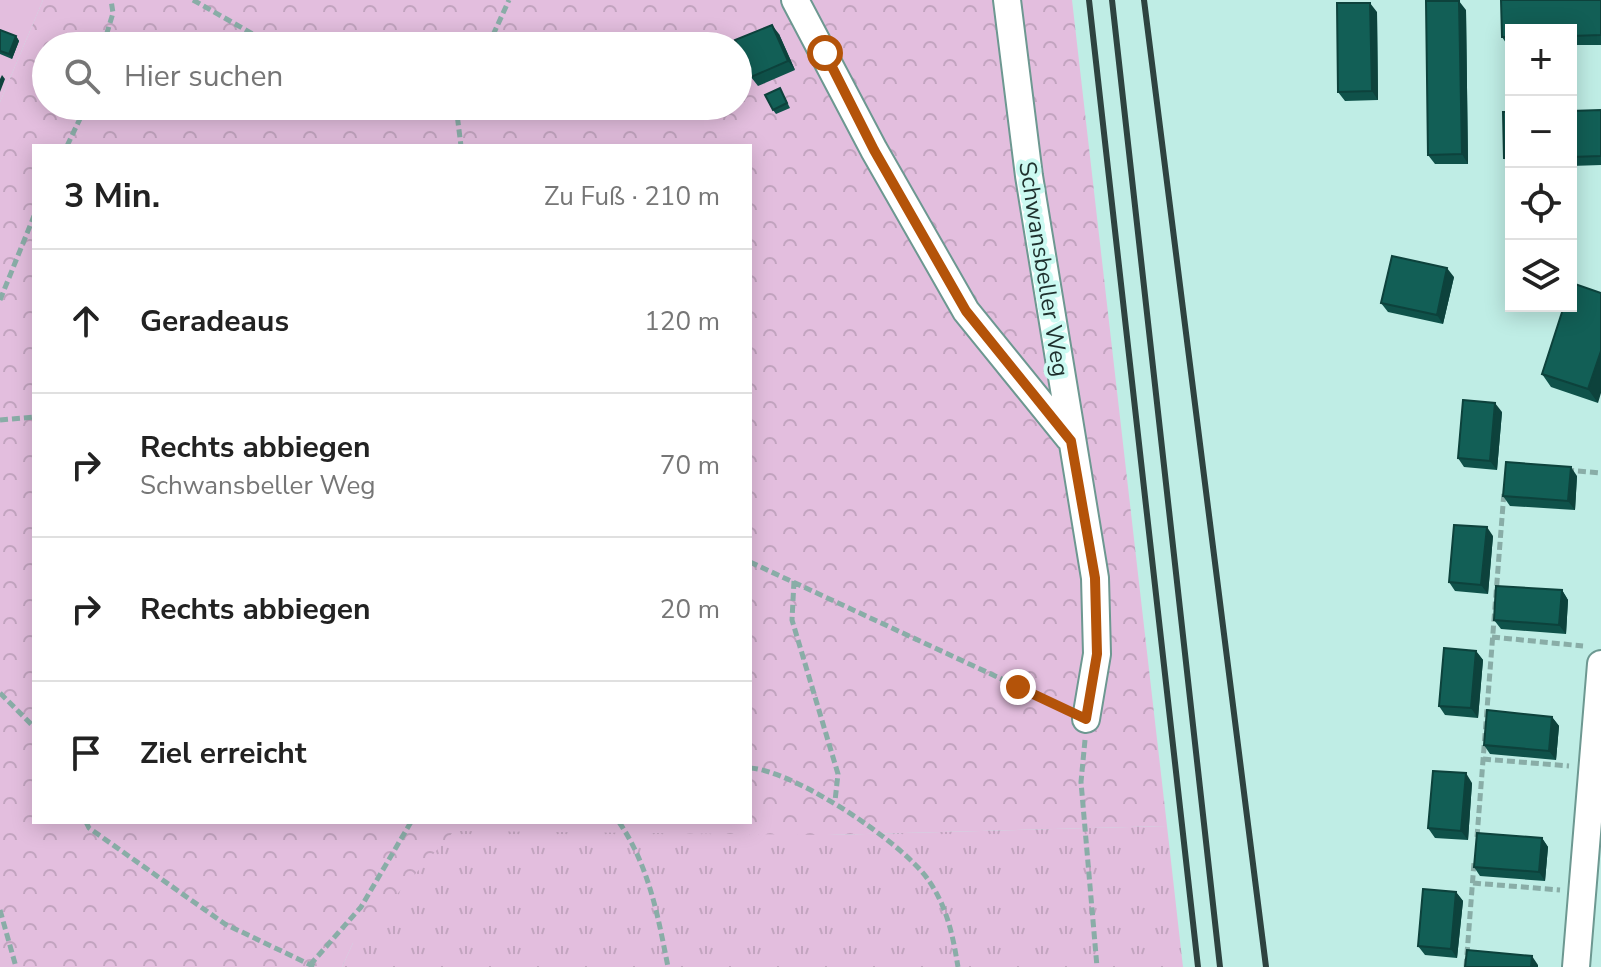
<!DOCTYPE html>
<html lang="de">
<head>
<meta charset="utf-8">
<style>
  body { margin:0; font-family:"Nunito Sans",sans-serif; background:#f6f6f6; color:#222 }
  .controls { position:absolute; right:24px; top:24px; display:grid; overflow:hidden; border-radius:0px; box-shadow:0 4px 20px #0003 }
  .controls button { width:72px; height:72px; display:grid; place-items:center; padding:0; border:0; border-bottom:2px solid #e0e0e0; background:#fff; color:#222; font:40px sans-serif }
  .stop { position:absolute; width:24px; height:24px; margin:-18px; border:6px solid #b45309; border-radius:50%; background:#fff }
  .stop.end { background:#b45309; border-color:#fff; box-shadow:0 2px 8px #0008 }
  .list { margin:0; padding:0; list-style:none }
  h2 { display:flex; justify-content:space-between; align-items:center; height:104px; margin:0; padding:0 32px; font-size:34px }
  h2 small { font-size:26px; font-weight:400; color:#767676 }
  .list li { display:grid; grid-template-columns:52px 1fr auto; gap:24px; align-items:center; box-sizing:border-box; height:144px; padding:0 32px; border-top:2px solid #e0e0e0 }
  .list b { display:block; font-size:30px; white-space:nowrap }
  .list p { margin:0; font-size:26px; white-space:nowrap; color:#767676 }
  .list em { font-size:26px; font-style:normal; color:#767676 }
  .icon { flex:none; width:44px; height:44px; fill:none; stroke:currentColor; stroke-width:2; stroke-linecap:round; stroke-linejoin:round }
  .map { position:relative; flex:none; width:1601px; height:967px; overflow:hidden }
  .search { position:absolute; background:#fff; box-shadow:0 4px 20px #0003; left:32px; top:32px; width:720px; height:88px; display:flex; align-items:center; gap:20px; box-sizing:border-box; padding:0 28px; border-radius:44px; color:#767676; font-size:30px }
  .panel { position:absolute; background:#fff; box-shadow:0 4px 20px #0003; left:32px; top:144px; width:720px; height:680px; border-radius:0px }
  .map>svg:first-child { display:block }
</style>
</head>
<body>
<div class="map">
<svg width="1601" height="967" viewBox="0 0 1601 967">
  <defs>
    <pattern id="forest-crowns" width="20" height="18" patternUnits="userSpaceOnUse" patternTransform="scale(2)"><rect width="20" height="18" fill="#e3bede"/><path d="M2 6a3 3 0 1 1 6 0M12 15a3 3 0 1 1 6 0" fill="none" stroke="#c2a4bf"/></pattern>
    <pattern id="park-tufts" width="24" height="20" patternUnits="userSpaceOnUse" patternTransform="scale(2)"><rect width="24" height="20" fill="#e3bede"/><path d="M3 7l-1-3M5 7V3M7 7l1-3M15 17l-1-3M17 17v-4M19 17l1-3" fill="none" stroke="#c2a4bf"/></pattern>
  </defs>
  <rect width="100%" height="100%" fill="#bfede5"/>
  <path fill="url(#forest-crowns)" fill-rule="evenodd" d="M43,0H1072L1167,826L828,835L353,943L342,967H0V102ZM46,46H738V106H46ZM34,146H750V822H34Z"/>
  <path fill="url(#park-tufts)" d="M1167,826L1183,967H342L353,943L454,831L828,835Z"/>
  <path fill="#e3bede" d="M0,0H43L0,102Z"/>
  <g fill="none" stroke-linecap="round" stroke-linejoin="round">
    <g stroke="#6d9891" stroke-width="30">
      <path id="minor" d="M795,0L874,150L966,311L1069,438
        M1007,0L1029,176L1095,578L1097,654L1086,719
        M1576,967L1601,664"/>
    </g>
    <path stroke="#89ada7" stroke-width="5" stroke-dasharray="8 4" stroke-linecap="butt" d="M193,0L274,46
      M103,46L113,13L111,0
      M488,46L509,0
      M434,106L457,114
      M460,106L457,114L461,146
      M67,146L86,106
      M0,300L34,216
      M0,420L34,417
      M1566,470L1601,473
      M750,562L1064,708
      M794,581L792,620L838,774L835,801
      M1492,637L1583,646
      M0,693L34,727
      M1085,740L1081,782L1097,967
      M1483,759L1569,766
      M750,768C795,771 904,843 929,881C947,907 953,936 958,967
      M86,822L89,828L225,924L315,967
      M619,822C649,866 658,916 668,967
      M1477,837L1504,492
      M1473,883L1560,890
      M0,910L16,967
      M310,965L361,907L411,822
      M1466,967L1474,863"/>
    <use href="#minor" stroke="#fff" stroke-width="26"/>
    <path stroke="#2e4340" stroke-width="6" d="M1089,0L1198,967
      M1112,0L1220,967
      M1144,0L1266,967"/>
  </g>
  <path fill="#0f524a" d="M1501,0H1601V45H1571V30H1511V46H1508L1502,37Z
    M1466,10L1468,164H1435L1428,155Z
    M1377,12L1378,100L1345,101L1338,92Z
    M0,30L16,36L19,41L12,59L0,54Z
    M779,34L795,70L758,86L751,77Z
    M780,88L790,108L776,114L773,110Z
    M1601,110V165L1571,166V111Z
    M1511,112V167H1510L1504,158Z
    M1454,277L1443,324L1388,312L1381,303Z
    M1572,283L1598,403L1551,387L1542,374Z
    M1502,412L1497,470L1464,467L1458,458Z
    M1577,476L1575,510L1510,506L1503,496Z
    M1493,536L1488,594L1455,591L1449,582Z
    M1562,590L1568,600L1566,634L1501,629L1494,620Z
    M1476,651L1483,660L1478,718L1445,715L1439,706Z
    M1552,717L1559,726L1556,760L1490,754L1484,745Z
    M1472,783L1468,840L1435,838L1428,828Z
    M1542,838L1548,847L1545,881L1480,876L1474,867Z
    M1456,892L1463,901L1457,958L1425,955L1418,946Z"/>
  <path fill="#0d423c" d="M1459,1L1466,10L1468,164L1462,154Z
    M1370,3L1377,12L1378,100L1372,91Z
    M772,25L779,34L795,70L788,61Z
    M16,36L19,41L12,59L9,54Z
    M2,75L5,79L0,92V79Z
    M1447,268L1454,277L1443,324L1437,315Z
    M1601,351V393L1598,403L1588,389Z
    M1495,403L1502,412L1497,470L1490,461Z
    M1571,467L1577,476L1575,510L1568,501Z
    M1487,527L1493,536L1488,594L1481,585Z
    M1562,590L1568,600L1566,634L1559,625Z
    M1476,651L1483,660L1478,718L1471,708Z
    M1552,717L1559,726L1556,760L1549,751Z
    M1466,773L1472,783L1468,840L1461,831Z
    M1542,838L1548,847L1545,881L1539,872Z
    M1456,892L1463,901L1457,958L1451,949Z
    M1532,956L1538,965V967H1531Z"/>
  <path fill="#125f56" stroke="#0d423c" stroke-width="2" d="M1501,0H1601V35L1571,36V30H1511V37H1502Z
    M1426,1H1459L1462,154L1428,155Z
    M1337,3H1370L1372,91L1338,92Z
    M772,25L788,61L751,77L735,40Z
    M0,30L16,36L9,54L0,51Z
    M780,88L787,103L773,110L765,95Z
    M1601,110V156L1571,157V111Z
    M1503,112H1511V158H1504Z
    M1392,256L1447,268L1437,315L1381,303Z
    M1572,283L1601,293V351L1588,389L1542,374L1564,306H1571Z
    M1463,400L1495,403L1490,461L1458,458Z
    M1506,462L1571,467L1568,501L1503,496Z
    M1454,525L1487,527L1481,585L1449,582Z
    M1496,586L1562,590L1559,625L1494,620Z
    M1444,648L1476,651L1471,708L1439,706Z
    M1487,710L1552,717L1549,751L1484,745Z
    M1433,771L1466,773L1461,831L1428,828Z
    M1477,833L1542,838L1539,872L1474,867Z
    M1423,889L1456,892L1451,949L1418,946Z
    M1467,950L1532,956L1531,967H1465Z"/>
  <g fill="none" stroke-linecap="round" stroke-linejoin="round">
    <path stroke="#b45309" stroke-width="10" d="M825,53L874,150L966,311L1071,441L1095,578L1097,654L1086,719L1018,687"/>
  </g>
  <g text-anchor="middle" stroke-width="8" stroke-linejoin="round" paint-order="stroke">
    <g font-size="24" fill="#1e302d" stroke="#ccfaf2">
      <text transform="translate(1044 269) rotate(81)" y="8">Schwansbeller Weg</text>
    </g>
  </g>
</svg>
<div class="controls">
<button>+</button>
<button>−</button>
<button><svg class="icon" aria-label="locate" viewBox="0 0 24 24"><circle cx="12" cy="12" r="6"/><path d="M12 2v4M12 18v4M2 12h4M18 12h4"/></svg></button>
<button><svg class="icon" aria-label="layers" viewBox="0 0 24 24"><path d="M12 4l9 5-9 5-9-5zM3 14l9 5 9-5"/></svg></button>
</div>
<div class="stop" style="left:825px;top:53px"></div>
<div class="stop end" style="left:1018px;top:687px"></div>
<div class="search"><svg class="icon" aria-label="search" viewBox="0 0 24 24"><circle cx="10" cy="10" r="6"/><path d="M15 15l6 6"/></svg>Hier suchen</div>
<section class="panel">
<h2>3 Min.<small>Zu Fuß · 210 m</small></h2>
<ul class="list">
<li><svg class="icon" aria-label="ahead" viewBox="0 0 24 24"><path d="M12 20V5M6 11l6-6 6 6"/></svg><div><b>Geradeaus</b></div><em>120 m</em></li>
<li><svg class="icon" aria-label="right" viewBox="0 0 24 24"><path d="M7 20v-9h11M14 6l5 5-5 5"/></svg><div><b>Rechts abbiegen</b><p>Schwansbeller Weg</p></div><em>70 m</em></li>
<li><svg class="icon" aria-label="right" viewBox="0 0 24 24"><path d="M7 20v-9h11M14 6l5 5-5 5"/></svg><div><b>Rechts abbiegen</b></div><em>20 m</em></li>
<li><svg class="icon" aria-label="arrive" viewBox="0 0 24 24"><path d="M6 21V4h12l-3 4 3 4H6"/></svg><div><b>Ziel erreicht</b></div></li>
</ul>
</section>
</div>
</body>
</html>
